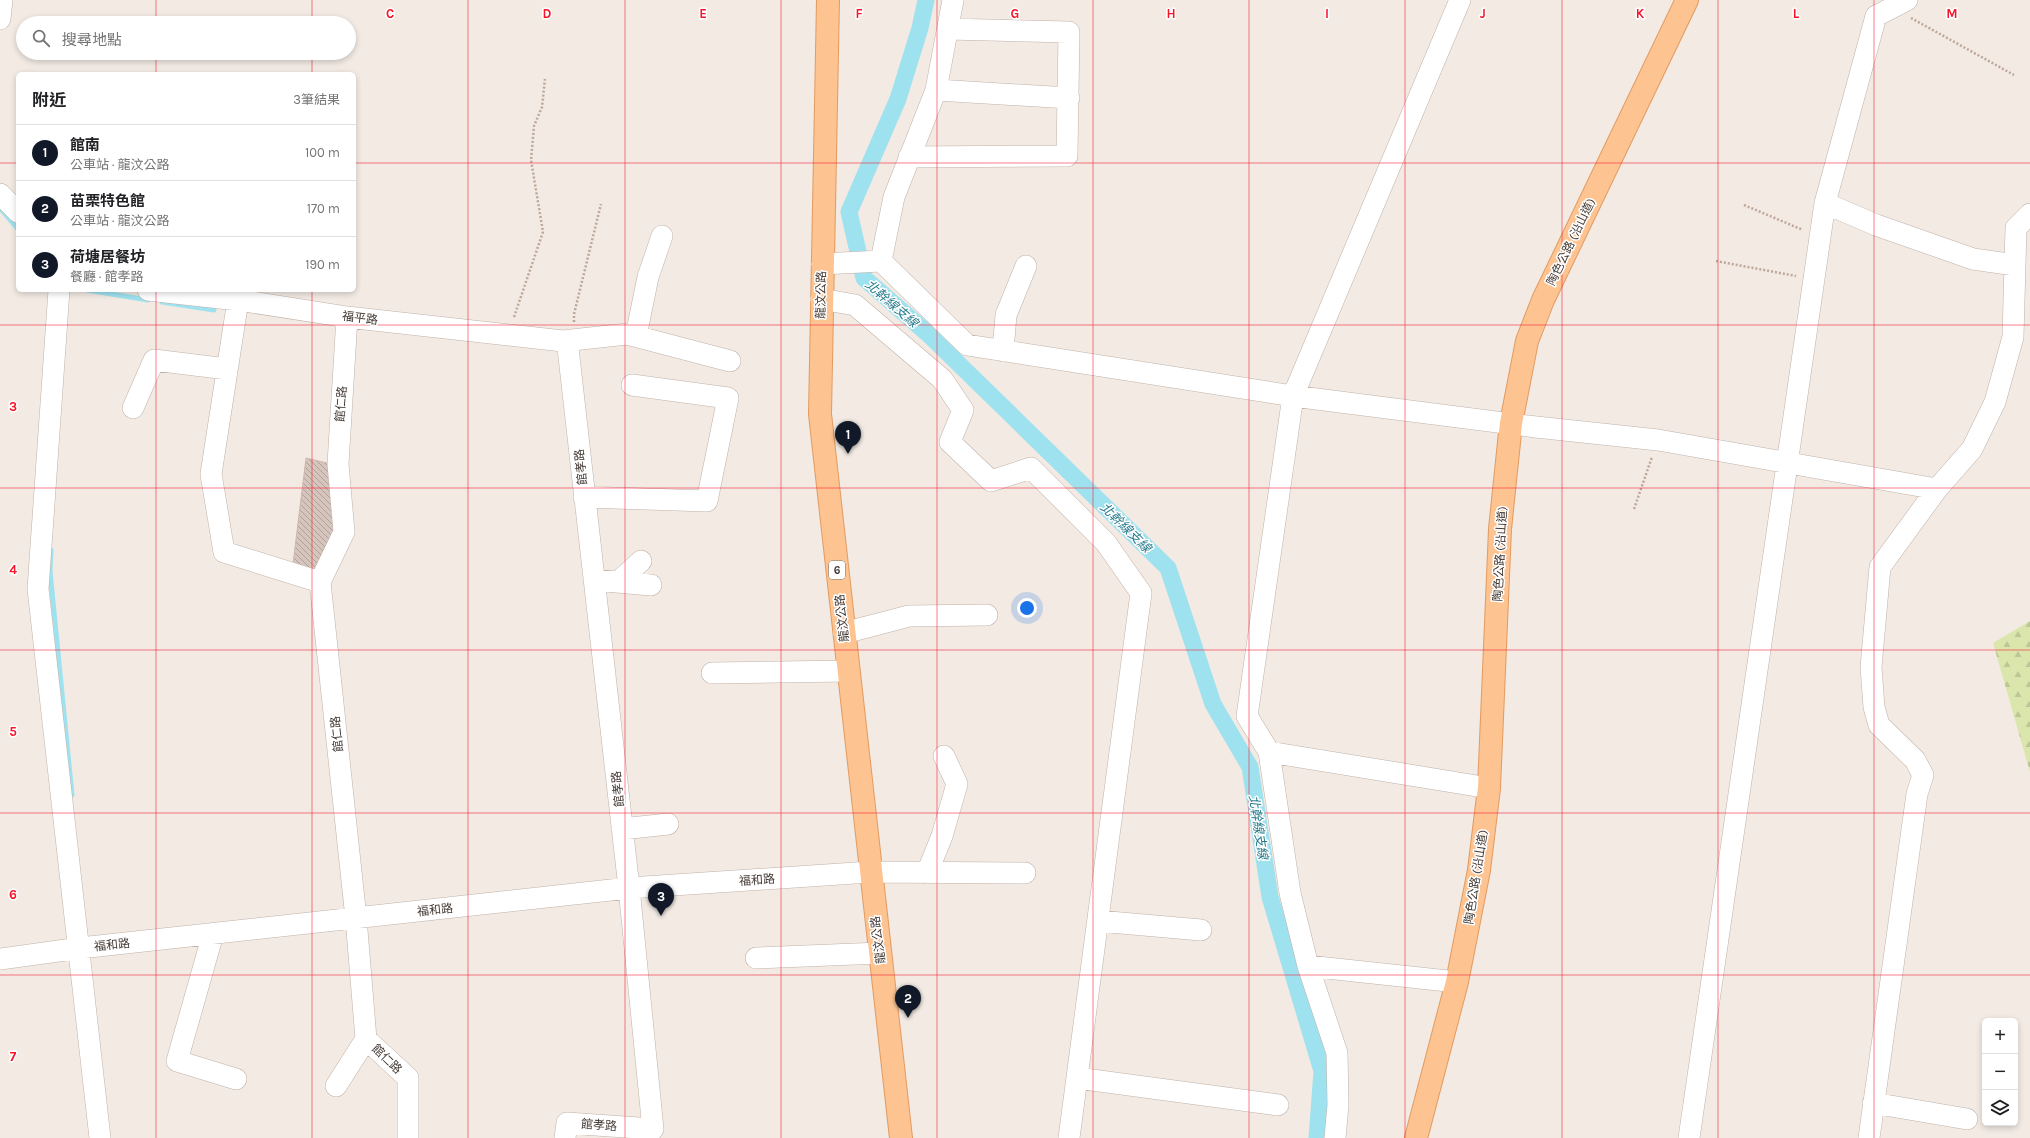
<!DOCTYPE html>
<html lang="zh-TW">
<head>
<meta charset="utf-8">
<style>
  body { margin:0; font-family:Karla,"Noto Sans TC",sans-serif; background:#f6f6f6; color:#202124 }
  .controls { position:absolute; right:12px; bottom:12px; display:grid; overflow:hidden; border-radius:6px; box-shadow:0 2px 6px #0003 }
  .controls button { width:36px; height:36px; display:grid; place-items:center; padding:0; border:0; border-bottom:1px solid #e0e0e0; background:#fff; color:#202124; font:20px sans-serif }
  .you { position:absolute; left:1027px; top:608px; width:14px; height:14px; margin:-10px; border:3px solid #fff; border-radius:50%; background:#1a73e8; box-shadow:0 0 0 6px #1a73e833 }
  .badge { display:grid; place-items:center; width:26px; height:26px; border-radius:50%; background:#111827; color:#fff; font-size:13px; font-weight:700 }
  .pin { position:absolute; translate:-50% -33px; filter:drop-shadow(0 1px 2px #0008) }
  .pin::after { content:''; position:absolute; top:21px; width:14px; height:12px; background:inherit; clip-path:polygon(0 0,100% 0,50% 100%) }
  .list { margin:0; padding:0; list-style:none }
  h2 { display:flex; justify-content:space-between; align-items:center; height:52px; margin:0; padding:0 16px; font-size:17px }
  h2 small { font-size:13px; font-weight:400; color:#757577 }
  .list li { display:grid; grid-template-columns:26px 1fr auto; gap:12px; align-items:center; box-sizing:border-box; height:56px; padding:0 16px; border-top:1px solid #e0e0e0 }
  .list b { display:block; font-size:15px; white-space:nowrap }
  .list p { margin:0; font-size:13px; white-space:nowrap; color:#757577 }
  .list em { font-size:13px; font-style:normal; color:#757577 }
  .icon { flex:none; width:22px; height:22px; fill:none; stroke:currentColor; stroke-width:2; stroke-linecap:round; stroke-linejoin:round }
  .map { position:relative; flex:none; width:2030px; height:1138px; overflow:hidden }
  .search { position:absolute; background:#fff; box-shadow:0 2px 6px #0003; left:16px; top:16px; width:340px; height:44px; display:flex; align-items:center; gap:10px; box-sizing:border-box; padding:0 14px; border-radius:22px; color:#757577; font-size:15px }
  .panel { position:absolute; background:#fff; box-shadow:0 2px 6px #0003; left:16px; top:72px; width:340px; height:220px; border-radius:6px }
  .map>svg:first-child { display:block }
</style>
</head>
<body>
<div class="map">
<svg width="2030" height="1138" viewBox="0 0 2030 1138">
  <defs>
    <pattern id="forest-firs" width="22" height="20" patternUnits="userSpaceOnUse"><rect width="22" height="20" fill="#dbe6ac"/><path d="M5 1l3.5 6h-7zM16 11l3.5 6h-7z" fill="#bdc695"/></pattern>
    <pattern id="building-back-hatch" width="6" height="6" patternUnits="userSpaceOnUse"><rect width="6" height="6" fill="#d6c5bc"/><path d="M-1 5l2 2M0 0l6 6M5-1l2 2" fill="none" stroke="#afa19a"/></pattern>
  </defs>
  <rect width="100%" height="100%" fill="#f2eae3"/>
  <path fill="url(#forest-firs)" d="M2030,621V772L1993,643Z"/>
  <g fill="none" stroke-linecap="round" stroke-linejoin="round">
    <path stroke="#9fe2ef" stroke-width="5" d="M0,208L18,229
      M87,290L148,300
      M162,302L214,310
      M51,550L50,571L72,795"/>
    <path stroke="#9fe2ef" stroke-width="17" d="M926,0L920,28L898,99L849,212L864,278L927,333L1168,568L1213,704L1250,767L1270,897L1322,1071L1317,1138"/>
  </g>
  <path fill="url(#building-back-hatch)" stroke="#ceb8ac" d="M306,458L335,465L341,531L322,571L293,564Z"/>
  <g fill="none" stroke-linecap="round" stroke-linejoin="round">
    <g stroke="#c0b2a9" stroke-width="22">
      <path id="minor" d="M0,19L2,0
        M936,90L1069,98
        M909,157L1067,156L1069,32L948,29
        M0,194L18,212
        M1825,203L1876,225L1973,259L2015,265
        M881,261L894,197L936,90L953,0
        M822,264L881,261L967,345L1293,396L1536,427L1658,440L1937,489
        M59,290L38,589L100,1138
        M148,290L238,300L347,317L563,341L568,348L629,888L653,1129L567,1123L565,1138
        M821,299L855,305L942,379L963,410L950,442L991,481L1031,468L1106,543L1141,593L1069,1138
        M238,300L211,474L224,552L320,582
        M347,317L338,464L344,532L320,582L356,918L366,1039L408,1078V1138
        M636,336L648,277L662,236
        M563,341L627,334L730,361
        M1003,351L1006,315L1026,266
        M133,408L154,360L227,369
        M584,497L707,501L728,398L632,385
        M594,580L651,585
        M618,582L641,561
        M844,633L909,616L987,615
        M712,673L848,671
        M1269,752L1489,788
        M622,829L668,824
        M927,873L942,836L957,784L944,756
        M1098,921L1201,930
        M213,934L177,1061L236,1079
        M756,958L880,953
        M0,959L80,948L629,888L870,872L1025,873
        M1308,966L1457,982
        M1077,1078L1278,1105
        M336,1086L366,1039
        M1873,1103L1967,1119
        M1335,1138L1338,1105L1337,1053L1308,966L1290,893L1269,752L1247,716L1293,396L1460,0
        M1689,1138L1825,203L1876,16L1907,0
        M1869,1138L1917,794L1923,775L1915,760L1879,725L1874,707L1871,667L1880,567L1937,489L1972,449L1995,402L2013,337L2016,228L2030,214"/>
    </g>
    <g stroke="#e29b61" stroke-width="24">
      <path id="major" d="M828,0L820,414L901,1138
        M1416,1138L1457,982L1479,870L1489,788L1500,529L1511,423L1527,341L1543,300L1687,0"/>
    </g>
    <path stroke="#bea798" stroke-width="2.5" stroke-dasharray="2 2" stroke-linecap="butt" d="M1911,18L2014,75
      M1744,205L1803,230
      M1716,261L1796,276
      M514,317L543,232L531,160L534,126L542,107L545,79
      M574,322V314L601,204
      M1634,509L1652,457"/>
    <use href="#minor" stroke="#fff" stroke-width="21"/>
    <use href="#major" stroke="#fdc391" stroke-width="22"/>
  </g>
  <path fill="none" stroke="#f8142b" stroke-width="1" stroke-opacity="0.55" d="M156,0V23M312,0V23M468,0V1138M625,0V1138M781,0V1138M937,0V1138M1093,0V1138M1249,0V1138M1405,0V1138M1562,0V1138M1718,0V1138M1874,0V1138M156,53V74M312,53V74M0,163H18M354,163H2030M156,290V1138M312,290V1138M0,325H2030M0,488H2030M0,650H2030M0,813H2030M0,975H2030"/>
  <g text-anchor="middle" stroke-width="3" stroke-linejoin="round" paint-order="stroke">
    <rect fill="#fff" stroke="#7b7471" stroke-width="1" x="829" y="561" width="16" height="18" rx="3"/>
    <g font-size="11" font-weight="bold" fill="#433934">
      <text x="837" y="574">6</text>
    </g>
    <g font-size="12" fill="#433934" stroke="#fff">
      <text transform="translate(1571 242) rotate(-64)" y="4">陶色公路 (沿山道)</text>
      <text transform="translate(821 295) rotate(-89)" y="4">龍汶公路</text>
      <text transform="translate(360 318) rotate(7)" y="4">福平路</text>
      <text transform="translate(341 404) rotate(-86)" y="4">館仁路</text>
      <text transform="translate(581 467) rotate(-96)" y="4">館孝路</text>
      <text transform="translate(1500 554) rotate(-87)" y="4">陶色公路 (沿山道)</text>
      <text transform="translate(842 618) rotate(-96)" y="4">龍汶公路</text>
      <text transform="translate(337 734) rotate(-96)" y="4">館仁路</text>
      <text transform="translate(618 789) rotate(-96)" y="4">館孝路</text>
      <text transform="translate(1476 877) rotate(-81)" y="4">陶色公路 (沿山道)</text>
      <text transform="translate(757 880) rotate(-4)" y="4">福和路</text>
      <text transform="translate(435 910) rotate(-6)" y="4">福和路</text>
      <text transform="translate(878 940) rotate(-97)" y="4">龍汶公路</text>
      <text transform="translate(112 945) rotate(-6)" y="4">福和路</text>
      <text transform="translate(387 1059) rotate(44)" y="4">館仁路</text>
      <text transform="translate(599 1125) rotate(4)" y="4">館孝路</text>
    </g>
    <g font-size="13" font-style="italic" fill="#297d8e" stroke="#fff">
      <text transform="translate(892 303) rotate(41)" y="5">北幹線支線</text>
      <text transform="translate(1126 527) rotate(44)" y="5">北幹線支線</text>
      <text transform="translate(1259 827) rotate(81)" y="5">北幹線支線</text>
    </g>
  </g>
  <g font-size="13" text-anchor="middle" font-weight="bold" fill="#f8142b" stroke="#fff" stroke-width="3" stroke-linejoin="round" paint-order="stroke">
    <text x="390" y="18">C</text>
    <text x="547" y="18">D</text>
    <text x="703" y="18">E</text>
    <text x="859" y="18">F</text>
    <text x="1015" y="18">G</text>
    <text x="1171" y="18">H</text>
    <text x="1327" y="18">I</text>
    <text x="1483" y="18">J</text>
    <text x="1640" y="18">K</text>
    <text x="1796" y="18">L</text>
    <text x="1952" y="18">M</text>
    <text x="13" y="411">3</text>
    <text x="13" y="574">4</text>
    <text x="13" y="736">5</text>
    <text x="13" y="899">6</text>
    <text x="13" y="1061">7</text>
  </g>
</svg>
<div class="controls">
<button>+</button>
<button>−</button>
<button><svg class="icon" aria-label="layers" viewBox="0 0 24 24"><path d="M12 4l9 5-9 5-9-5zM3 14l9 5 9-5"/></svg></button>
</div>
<div class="you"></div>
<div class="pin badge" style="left:848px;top:454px">1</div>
<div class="pin badge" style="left:908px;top:1018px">2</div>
<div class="pin badge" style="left:661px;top:916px">3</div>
<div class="search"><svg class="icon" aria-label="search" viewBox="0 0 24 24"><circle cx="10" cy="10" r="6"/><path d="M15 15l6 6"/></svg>搜尋地點</div>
<section class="panel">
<h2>附近<small>3筆結果</small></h2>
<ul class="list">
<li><span class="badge">1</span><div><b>館南</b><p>公車站 · 龍汶公路</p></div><em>100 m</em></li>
<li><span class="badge">2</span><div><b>苗栗特色館</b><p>公車站 · 龍汶公路</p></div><em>170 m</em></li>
<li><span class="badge">3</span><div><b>荷塘居餐坊</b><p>餐廳 · 館孝路</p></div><em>190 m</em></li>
</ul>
</section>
</div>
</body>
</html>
